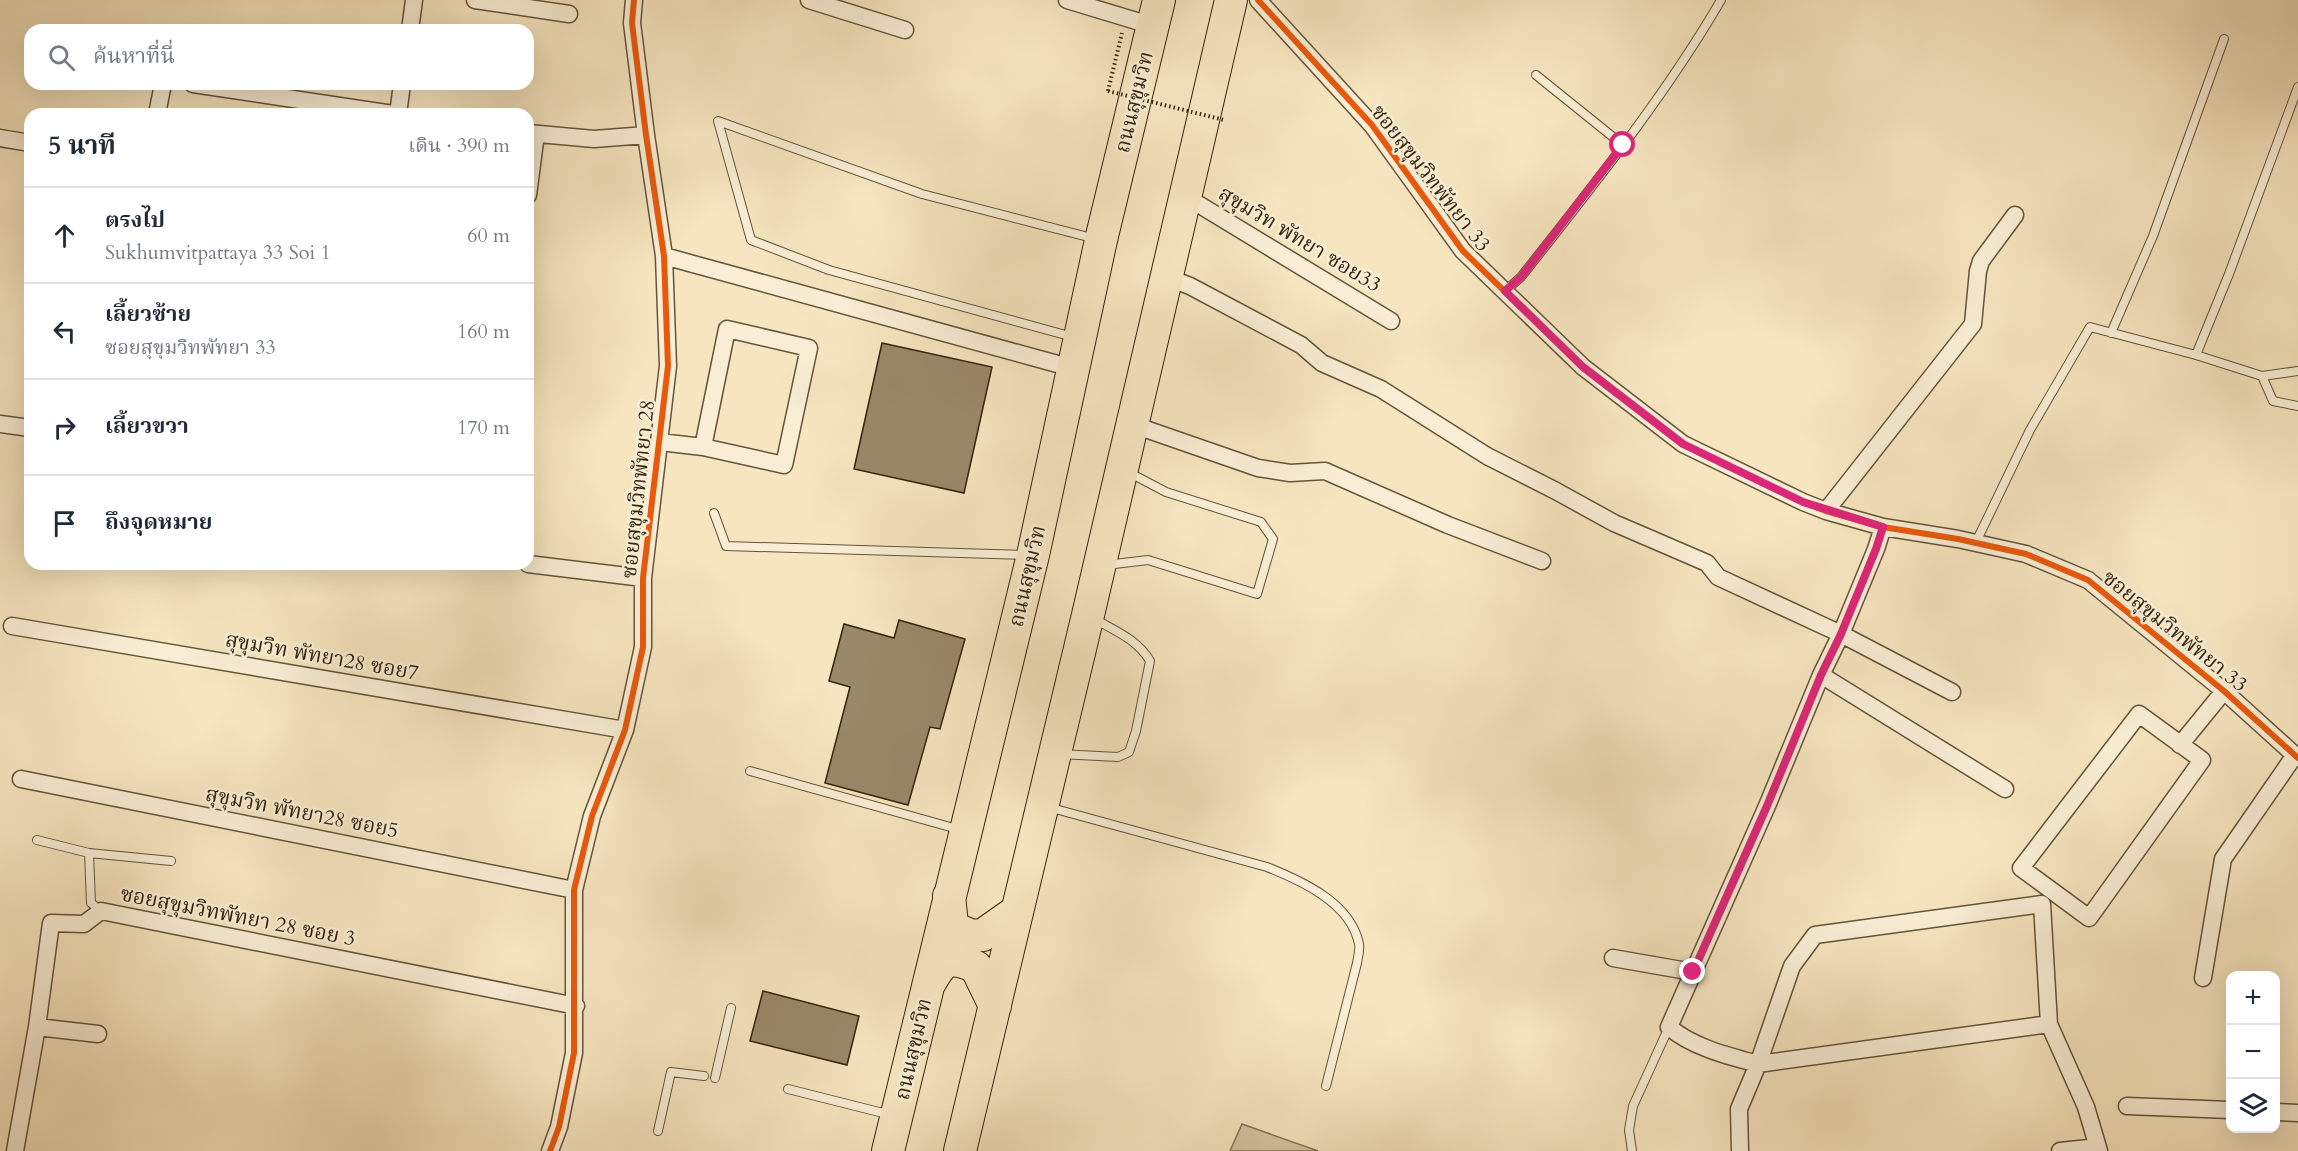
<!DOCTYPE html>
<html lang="th">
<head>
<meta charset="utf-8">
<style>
  body { margin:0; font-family:Cardo,"Noto Serif Thai",serif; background:#f2f2f3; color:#1f2937 }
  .controls { position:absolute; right:18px; bottom:18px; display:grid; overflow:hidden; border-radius:12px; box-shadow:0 6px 24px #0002 }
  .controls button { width:54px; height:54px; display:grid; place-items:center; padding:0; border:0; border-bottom:2px solid #e0e1e3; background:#fff; color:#1f2937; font:30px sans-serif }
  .stop { position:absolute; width:18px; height:18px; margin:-14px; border:4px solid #db2777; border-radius:50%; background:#fff }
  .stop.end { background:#db2777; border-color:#fff; box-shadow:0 2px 6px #0008 }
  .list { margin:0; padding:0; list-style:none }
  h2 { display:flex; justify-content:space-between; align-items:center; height:78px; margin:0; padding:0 24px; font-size:26px }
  h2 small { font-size:20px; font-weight:400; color:#747a83 }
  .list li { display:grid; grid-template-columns:39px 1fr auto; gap:18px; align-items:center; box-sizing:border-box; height:96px; padding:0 24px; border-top:2px solid #e0e1e3 }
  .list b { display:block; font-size:22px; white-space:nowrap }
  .list p { margin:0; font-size:20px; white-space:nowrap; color:#747a83 }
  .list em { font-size:20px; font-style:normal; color:#747a83 }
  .icon { flex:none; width:33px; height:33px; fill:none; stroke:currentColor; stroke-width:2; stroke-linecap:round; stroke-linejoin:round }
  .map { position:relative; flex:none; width:2298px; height:1151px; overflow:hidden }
  .search { position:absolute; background:#fff; box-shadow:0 6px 24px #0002; left:24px; top:24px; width:510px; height:66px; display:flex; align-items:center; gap:15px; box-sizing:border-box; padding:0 21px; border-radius:18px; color:#747a83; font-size:22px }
  .panel { position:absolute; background:#fff; box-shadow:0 6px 24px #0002; left:24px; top:108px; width:510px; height:462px; border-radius:18px }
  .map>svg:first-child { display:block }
</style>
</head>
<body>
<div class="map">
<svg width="2298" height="1151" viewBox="0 0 2298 1151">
  <rect width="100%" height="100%" fill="#f6e5bf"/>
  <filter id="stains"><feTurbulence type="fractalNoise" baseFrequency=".00333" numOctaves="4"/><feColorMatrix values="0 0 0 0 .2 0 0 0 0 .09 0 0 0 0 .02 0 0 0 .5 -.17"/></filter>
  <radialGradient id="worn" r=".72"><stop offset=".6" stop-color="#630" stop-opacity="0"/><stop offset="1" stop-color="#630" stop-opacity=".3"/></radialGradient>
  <path fill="#d5c4a1" stroke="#847456" stroke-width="1.5" d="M1242,1124L1318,1151H1230Z"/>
  <path fill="#998869" stroke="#34240c" stroke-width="1.5" d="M882,343L992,367L964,493L854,469Z
    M899,620L965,639L940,729L930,727L908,805L825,783L850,687L829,681L844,624L894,638Z
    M763,991L859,1016L847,1065L750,1041Z"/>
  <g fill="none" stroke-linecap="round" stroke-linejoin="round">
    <g stroke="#645439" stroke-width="10">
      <path id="lane" d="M1536,75L1623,145
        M1505,291L1521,277C1591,188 1664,98 1721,0
        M2111,333L2153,236L2224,39
        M1073,337L829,270L751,240L718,121L922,194L1096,239
        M2196,355L2229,274L2298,87
        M2262,376L2298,371
        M714,513L726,546L1027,555
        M1976,542L2030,430L2090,327L2196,355L2262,376L2273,401L2298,406
        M1106,565L1148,560L1257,594L1273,539L1261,522L1166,492L1128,472
        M1059,754L1118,757L1129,752L1136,731L1150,661C1137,639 1115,631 1093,618
        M750,771L961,830
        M1048,807L1267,867C1302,881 1351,903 1359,944C1360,950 1358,957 1357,963L1326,1086
        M37,840L89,853L171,861
        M89,853L91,903L101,911
        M715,1078L731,1008
        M788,1089L891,1115
        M658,1131L671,1072L704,1076
        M1632,1151L1629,1130L1633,1106L1669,1027"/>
    </g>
    <g stroke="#645439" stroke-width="19">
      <path id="street" d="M475,0L569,14
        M809,0L905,30
        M1067,0L1153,26
        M1258,0L1372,125L1463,251L1583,367L1683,444L1803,502L1826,511L1883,527L1958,539L2026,554L2088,580L2224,691L2298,758
        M410,30L414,0
        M193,84L393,114
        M157,114L163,84
        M398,114L402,84
        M528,133L594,139L646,135
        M0,138L30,143
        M528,195L536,134
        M1185,196L1391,321
        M664,256L1072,368
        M1166,277L1190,286L1301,345L1322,363L1381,389L1487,456L1556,491L1614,523L1707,563L1718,577L1841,634L1952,692
        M0,424L30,428
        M1131,424L1258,468L1290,473L1325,471L1448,525L1542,561
        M660,442L703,447L784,465L809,348L727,329L703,447
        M1826,511L1973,324L1978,271L1981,261L2015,215
        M1883,527L1876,549L1841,634L1821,675L1767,806L1669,1027C1692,1047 1728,1056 1758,1064L2049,1024
        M528,564L643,578
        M12,626L625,730
        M1821,675L2005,789
        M2139,714L2202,760L2089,918L2021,868Z
        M2180,745L2224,691
        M21,779L574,890
        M1613,958L1693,972
        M2203,978L2223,859L2295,755
        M37,1027L98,1034
        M2127,1106L2230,1110
        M2276,1112L2298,1113
        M15,1151L37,1027L51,923L84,924L101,911L576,1006
        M550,1151L559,1127L574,1053V890L592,816L625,730L643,647V578L668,366L664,256L646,135L632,23L634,0
        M1740,1151L1739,1109L1758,1064L1792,966L1815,935L2042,904L2049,1024L2086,1107L2099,1151
        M2060,1151L2098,1147"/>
    </g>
    <g stroke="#34240c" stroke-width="34">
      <path id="highway" d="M949,896L952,924L958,930L972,936L983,935L1017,911
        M928,986C942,961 947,954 976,967L995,1006
        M888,1151L1033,555L1101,240L1159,0
        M960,1151L1088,615L1231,0"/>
    </g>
    <path stroke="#34240c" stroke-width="4" stroke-dasharray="1.5 3" stroke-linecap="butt" d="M1108,91L1122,33"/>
    <use href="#lane" stroke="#f9eed5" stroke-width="8"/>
    <use href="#street" stroke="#f9eed5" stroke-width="16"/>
    <use href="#highway" stroke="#f6e5bf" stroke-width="32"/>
    <path stroke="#34240c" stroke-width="4" stroke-dasharray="1.5 3" stroke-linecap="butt" d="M1108,91L1224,120"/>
    <g stroke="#f9eed5" stroke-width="10">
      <path id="cycleway" d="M1258,0L1372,125L1463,251L1583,367L1683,444L1803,502L1826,511L1883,527L1958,539L2026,554L2088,580L2224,691L2298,758
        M550,1151L559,1127L574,1053V890L592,816L625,730L643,647V578L668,366L664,256L646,135L632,23L634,0"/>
    </g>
    <use href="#cycleway" stroke="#e8590c" stroke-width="6"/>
  </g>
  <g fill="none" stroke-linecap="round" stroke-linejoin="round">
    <path stroke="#db2777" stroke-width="8" d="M1623,145L1521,277L1505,291L1583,367L1683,444L1803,502L1883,527L1876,549L1841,634L1821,675L1767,806L1693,972"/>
  </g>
  <g text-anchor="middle" stroke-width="5" stroke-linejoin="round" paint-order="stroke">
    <g font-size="21" fill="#34240c" stroke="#f9eed5">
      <text transform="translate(1134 102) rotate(-76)" y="7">ถนนสุขุมวิท</text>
      <text transform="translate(1431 178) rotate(52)" y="7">ซอยสุขุมวิทพัทยา 33</text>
      <text transform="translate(1300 239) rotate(31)" y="7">สุขุมวิท พัทยา ซอย33</text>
      <text transform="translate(638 489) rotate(-84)" y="7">ซอยสุขุมวิทพัทยา 28</text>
      <text transform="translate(1027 576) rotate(-77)" y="7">ถนนสุขุมวิท</text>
      <text transform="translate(2175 631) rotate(39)" y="7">ซอยสุขุมวิทพัทยา 33</text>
      <text transform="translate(322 656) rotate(10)" y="7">สุขุมวิท พัทยา28 ซอย7</text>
      <text transform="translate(302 812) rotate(11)" y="7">สุขุมวิท พัทยา28 ซอย5</text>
      <text transform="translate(238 916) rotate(11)" y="7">ซอยสุขุมวิทพัทยา 28 ซอย 3</text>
      <text transform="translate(913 1049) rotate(-77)" y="7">ถนนสุขุมวิท</text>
    </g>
  </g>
  <rect width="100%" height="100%" filter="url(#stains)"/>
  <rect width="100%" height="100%" fill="url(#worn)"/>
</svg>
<div class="controls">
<button>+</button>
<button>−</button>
<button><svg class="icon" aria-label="layers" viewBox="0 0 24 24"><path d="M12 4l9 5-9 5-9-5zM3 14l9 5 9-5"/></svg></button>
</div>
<div class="stop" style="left:1623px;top:145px"></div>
<div class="stop end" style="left:1693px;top:972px"></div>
<div class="search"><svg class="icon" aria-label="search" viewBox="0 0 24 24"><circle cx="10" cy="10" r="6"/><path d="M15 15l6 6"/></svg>ค้นหาที่นี่</div>
<section class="panel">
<h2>5 นาที<small>เดิน · 390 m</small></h2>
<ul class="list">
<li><svg class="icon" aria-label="ahead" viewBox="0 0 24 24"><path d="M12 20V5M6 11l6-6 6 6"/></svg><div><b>ตรงไป</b><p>Sukhumvitpattaya 33 Soi 1</p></div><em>60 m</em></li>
<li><svg class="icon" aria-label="left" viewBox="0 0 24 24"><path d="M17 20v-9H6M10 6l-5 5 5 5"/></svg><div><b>เลี้ยวซ้าย</b><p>ซอยสุขุมวิทพัทยา 33</p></div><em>160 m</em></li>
<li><svg class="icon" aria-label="right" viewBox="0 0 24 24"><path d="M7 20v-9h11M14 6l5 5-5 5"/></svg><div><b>เลี้ยวขวา</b></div><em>170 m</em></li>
<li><svg class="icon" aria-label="arrive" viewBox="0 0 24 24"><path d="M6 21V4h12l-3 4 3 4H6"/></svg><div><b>ถึงจุดหมาย</b></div></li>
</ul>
</section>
</div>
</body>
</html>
